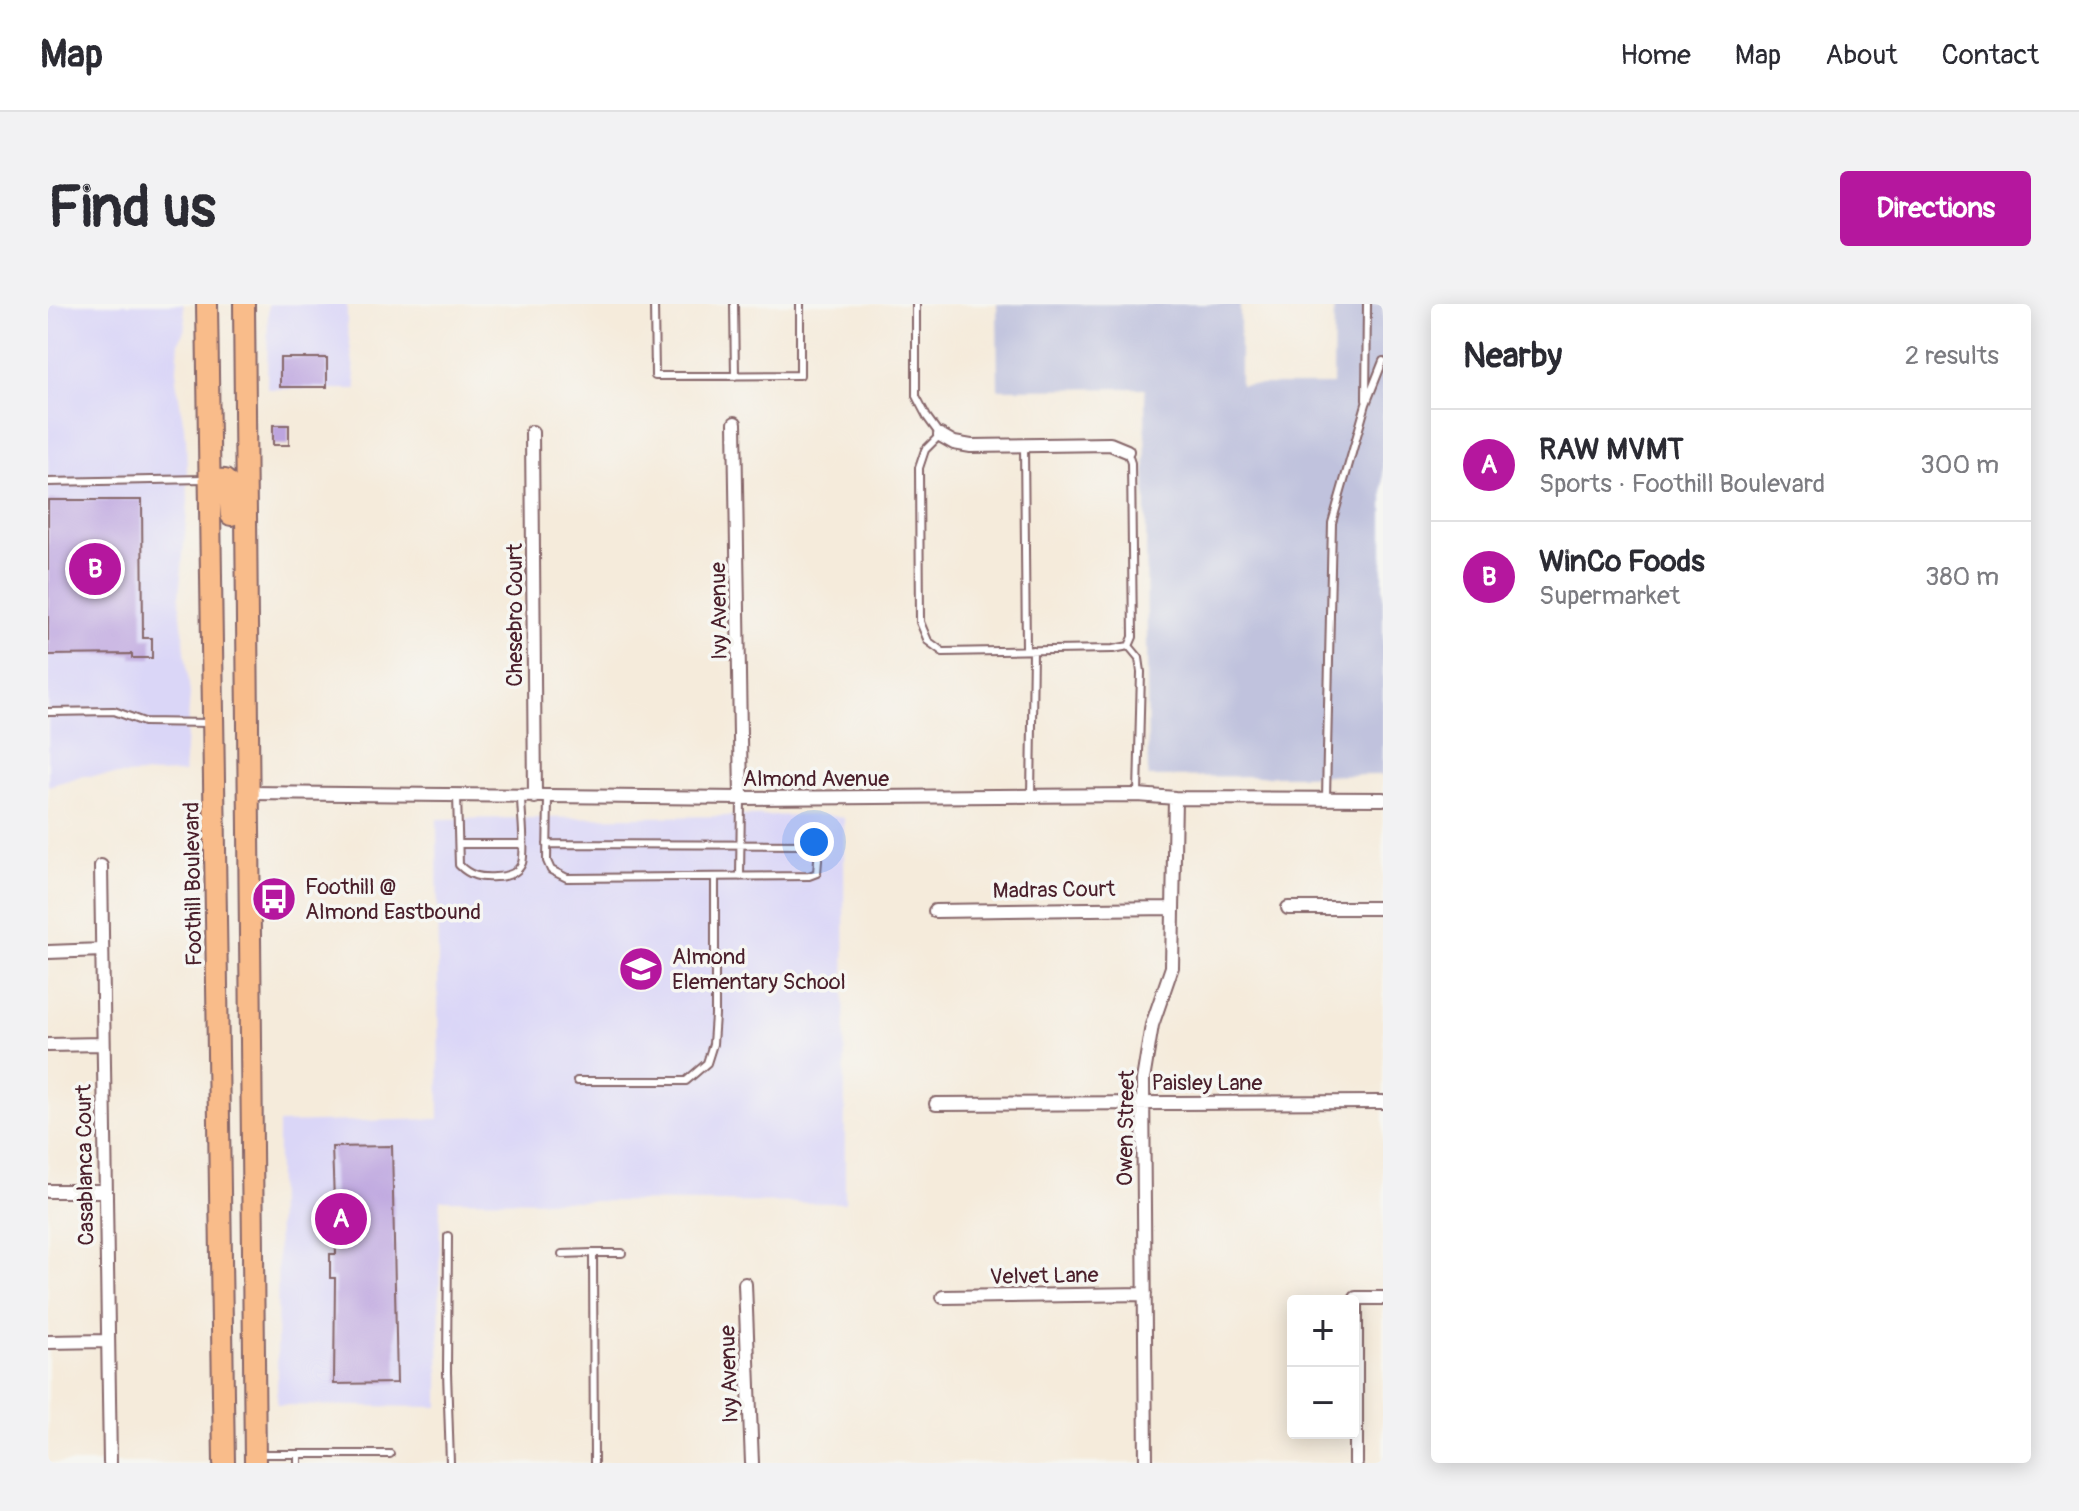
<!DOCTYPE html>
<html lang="en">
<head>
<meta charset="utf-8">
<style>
  body { margin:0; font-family:Pangolin,sans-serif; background:#f2f2f3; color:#2b2b33 }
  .controls { position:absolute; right:24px; bottom:24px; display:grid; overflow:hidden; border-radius:8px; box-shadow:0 4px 20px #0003 }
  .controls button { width:72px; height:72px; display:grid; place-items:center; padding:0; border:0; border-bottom:2px solid #e1e1e2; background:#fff; color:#2b2b33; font:40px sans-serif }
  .you { position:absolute; left:766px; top:538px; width:28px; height:28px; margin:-20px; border:6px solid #fff; border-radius:50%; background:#1a73e8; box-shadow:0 0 0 12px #1a73e833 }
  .badge { display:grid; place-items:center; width:52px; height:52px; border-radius:50%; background:#b5179e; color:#fff; font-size:26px; font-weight:700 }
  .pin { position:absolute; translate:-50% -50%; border:4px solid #fff; box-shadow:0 2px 8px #0006 }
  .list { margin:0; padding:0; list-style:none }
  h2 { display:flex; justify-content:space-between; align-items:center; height:104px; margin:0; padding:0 32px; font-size:34px }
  h2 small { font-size:26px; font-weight:400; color:#7c7c81 }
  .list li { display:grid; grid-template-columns:52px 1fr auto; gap:24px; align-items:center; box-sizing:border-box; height:112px; padding:0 32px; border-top:2px solid #e1e1e2 }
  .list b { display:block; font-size:30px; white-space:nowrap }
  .list p { margin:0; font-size:26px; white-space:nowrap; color:#7c7c81 }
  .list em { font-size:26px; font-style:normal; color:#7c7c81 }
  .map { position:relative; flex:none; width:1335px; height:1159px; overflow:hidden; border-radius:8px }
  header { display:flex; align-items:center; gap:48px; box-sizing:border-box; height:112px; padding:0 40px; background:#fff; border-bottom:2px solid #e1e1e2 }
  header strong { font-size:38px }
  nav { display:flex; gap:44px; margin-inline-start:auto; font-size:28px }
  .intro { display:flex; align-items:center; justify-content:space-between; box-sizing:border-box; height:192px; padding:0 48px }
  h1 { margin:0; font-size:56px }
  .button { padding:20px 36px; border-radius:8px; background:#b5179e; color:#fff; font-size:28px; font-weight:700 }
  main { display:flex; gap:48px; padding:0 48px }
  aside { flex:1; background:#fff; border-radius:8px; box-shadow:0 4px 20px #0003 }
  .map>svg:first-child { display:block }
</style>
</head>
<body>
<header>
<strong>Map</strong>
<nav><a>Home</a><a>Map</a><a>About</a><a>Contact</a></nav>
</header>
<div class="intro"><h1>Find us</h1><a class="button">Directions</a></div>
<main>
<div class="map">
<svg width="1335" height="1159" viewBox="0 0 1335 1159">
  <rect width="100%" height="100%" fill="#f6f6f2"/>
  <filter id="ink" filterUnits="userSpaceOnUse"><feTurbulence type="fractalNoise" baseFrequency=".0125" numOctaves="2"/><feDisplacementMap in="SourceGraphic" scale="16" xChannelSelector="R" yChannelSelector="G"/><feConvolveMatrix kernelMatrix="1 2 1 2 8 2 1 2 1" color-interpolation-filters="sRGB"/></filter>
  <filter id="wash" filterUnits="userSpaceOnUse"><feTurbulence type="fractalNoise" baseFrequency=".006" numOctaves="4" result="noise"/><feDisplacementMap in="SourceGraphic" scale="32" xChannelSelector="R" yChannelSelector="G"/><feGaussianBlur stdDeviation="1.8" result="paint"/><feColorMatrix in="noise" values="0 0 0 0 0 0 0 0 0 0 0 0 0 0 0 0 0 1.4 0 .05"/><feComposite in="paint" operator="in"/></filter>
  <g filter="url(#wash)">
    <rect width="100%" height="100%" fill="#f5ebdb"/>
    <path fill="#dad6f7" d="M0,0H135L138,22L131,38L128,76L138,134L140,197L131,293L142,390L136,469L35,472L0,482Z
      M220,0H299V22L309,85H219Z
      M779,511L796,514L797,899L392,896L391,1103L229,1101L230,819L391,815L389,515Z"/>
    <path fill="#c0c2dd" d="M949,0H1192V81H1285L1286,0H1335V471L1100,473L1097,84L950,85Z"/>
    <g id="blocks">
      <path fill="#bda5df" d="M232,54H279V83H232Z
        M225,121H241V141H225Z
        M0,196H94L95,334H104V354H84V350L0,351Z
        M344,842L349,1079L286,1080L287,974H282V950H288L284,843Z"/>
    </g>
  </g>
  <g filter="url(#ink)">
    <use href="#blocks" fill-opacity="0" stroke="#866669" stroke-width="2"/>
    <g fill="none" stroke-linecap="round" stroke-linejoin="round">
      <g stroke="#866669" stroke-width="10">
        <path id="service" d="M606,0L607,72L752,71V0
          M686,0L687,72
          M868,0V92L879,113L892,131L877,146L871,164L872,318L880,337L895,348L1065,345L1081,342
          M1318,96L1319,0
          M976,142L978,346
          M1079,147L1083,159L1085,333L1081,342
          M0,178L156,175
          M1081,342L1091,354L1093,368L1090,490
          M0,408L66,407L96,418L162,419
          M409,492L411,561C422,572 432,574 447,573C457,573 470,570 474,559C478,546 473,508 473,493
          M983,493L985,346
          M1278,494L1284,219L1318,100L1335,57
          M411,540H474
          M499,540L766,541L771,543L769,569L761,572L519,574L503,566L499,557L500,493
          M692,573L693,494
          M529,777H638L659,759L665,740L667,711V573
          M400,932L399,1068L402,1159
          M514,950L545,949
          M210,1150H250V1159
          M250,1150H342
          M546,1159L545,949H574"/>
      </g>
      <g stroke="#866669" stroke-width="16">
        <path id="minor" d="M687,119L693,494
          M484,128L487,493
          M892,131L906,139L923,142L1062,140L1079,147
          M200,489L693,494L1090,491L1127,494L1335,495
          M53,562L62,1159
          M1240,604H1335
          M887,607L1125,604
          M0,648L54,646
          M0,741L55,740
          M888,800L1335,798
          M0,887H56
          M697,980L704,1159
          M895,993L1097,990
          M0,1038L59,1037
          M1098,1159L1095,776L1104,721L1124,663L1127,494
          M1308,1159V994H1335"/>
      </g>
      <g stroke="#866669" stroke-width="24">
        <path id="primary" d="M159,0L176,1159
          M196,0L207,1159
          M164,175L177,176L180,179L183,211"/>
      </g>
      <use href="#service" stroke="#fff" stroke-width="6"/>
      <use href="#minor" stroke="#fff" stroke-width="12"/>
      <use href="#primary" stroke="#f9bc8a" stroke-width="20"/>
    </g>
  </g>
  <defs>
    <g id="bus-disc" transform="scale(2.3)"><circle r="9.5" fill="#b5179e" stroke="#f6f6f2"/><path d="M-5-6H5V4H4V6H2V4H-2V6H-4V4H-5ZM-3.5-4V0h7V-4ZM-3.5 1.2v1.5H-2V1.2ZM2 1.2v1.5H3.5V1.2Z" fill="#fff"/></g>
    <g id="school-disc" transform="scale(2.3)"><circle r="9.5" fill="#b5179e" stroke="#f6f6f2"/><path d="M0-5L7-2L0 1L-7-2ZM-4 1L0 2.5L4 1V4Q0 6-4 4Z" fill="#fff"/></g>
  </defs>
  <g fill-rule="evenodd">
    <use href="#bus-disc" x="226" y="595"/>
    <use href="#school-disc" x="593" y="665"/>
  </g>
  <g text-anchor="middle" stroke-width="7" stroke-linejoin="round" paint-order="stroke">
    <g font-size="22" fill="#4a1f2b" stroke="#f6f6f2">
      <text transform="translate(670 307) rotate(-91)" y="8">Ivy Avenue</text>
      <text transform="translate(466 311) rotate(-90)" y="8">Chesebro Court</text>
      <text x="768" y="482">Almond Avenue</text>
      <text transform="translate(144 580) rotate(-91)" y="8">Foothill Boulevard</text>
      <text transform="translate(1006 585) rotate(-1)" y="8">Madras Court</text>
      <text x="1159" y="786">Paisley Lane</text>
      <text transform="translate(1077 824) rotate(-89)" y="8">Owen Street</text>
      <text transform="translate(36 861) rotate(-91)" y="8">Casablanca Court</text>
      <text transform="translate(996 971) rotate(-1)" y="8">Velvet Lane</text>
      <text transform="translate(680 1070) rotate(-92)" y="8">Ivy Avenue</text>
    </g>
    <g font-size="22" fill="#4a1f2b" stroke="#f6f6f2" text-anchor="start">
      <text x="257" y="590">Foothill @<tspan x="257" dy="25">Almond Eastbound</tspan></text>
      <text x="624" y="660">Almond<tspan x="624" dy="25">Elementary School</tspan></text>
    </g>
  </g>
</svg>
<div class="controls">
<button>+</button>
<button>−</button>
</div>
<div class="you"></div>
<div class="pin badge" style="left:293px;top:915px">A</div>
<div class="pin badge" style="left:47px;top:265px">B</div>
</div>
<aside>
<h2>Nearby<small>2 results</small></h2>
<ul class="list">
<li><span class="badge">A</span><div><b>RAW MVMT</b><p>Sports · Foothill Boulevard</p></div><em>300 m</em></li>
<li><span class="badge">B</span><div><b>WinCo Foods</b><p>Supermarket</p></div><em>380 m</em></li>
</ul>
</aside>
</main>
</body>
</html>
